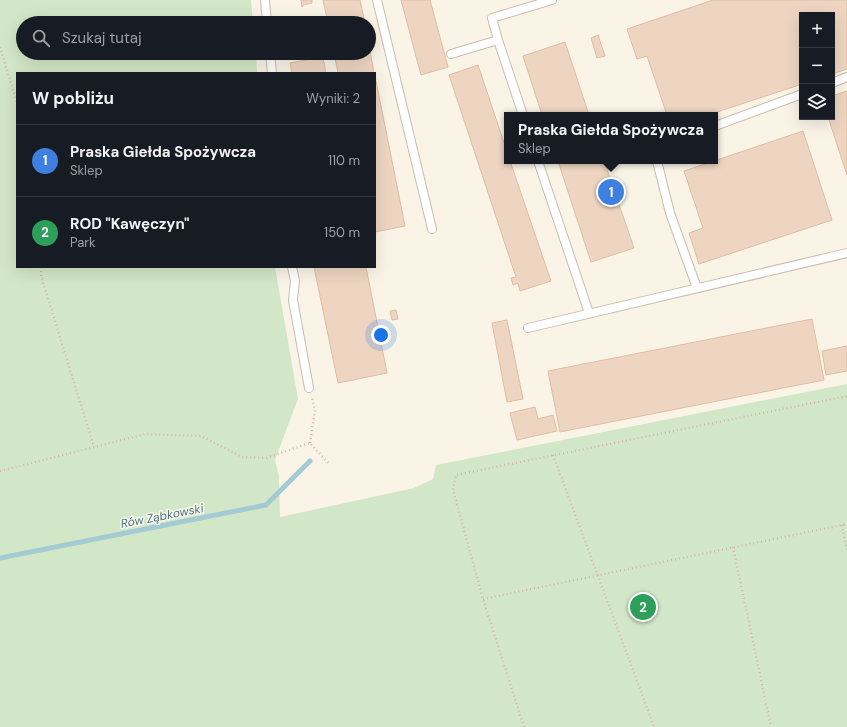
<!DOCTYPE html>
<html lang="pl">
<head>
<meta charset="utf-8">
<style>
  body { margin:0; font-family:"DM Sans",sans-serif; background:#242831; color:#f1f3f6 }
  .controls { position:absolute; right:12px; top:12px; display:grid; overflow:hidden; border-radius:0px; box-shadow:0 4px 16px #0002 }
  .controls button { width:36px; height:36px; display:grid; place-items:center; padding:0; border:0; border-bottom:1px solid #363941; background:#171b24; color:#f1f3f6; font:20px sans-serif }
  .you { position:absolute; left:381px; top:335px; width:14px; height:14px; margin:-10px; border:3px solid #fff; border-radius:50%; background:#1a73e8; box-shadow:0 0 0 6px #1a73e833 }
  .badge { display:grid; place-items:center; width:26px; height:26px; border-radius:50%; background:#0f766e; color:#fff; font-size:13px; font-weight:700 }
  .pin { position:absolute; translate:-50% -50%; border:2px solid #fff; box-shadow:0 1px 4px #0006 }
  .popup { position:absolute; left:504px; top:112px; width:214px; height:52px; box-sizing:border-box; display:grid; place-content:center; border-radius:0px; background:#171b24; filter:drop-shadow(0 1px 3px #0005); font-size:13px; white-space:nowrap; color:#9ea1a6 }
  .popup b { font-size:15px; color:#f1f3f6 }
  .popup::after { content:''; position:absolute; left:50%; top:100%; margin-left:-8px; border:8px solid transparent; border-top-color:#171b24 }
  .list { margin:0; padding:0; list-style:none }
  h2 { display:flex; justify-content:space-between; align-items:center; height:52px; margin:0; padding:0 16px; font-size:17px }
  h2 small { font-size:13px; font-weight:400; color:#9ea1a6 }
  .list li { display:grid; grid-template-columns:26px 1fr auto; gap:12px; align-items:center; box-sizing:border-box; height:72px; padding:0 16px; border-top:1px solid #363941 }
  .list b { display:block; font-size:15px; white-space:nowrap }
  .list p { margin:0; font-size:13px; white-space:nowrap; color:#9ea1a6 }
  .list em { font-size:13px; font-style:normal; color:#9ea1a6 }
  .icon { flex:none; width:22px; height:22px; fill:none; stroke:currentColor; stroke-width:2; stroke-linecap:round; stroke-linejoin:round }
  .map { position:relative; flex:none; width:847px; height:727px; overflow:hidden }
  .search { position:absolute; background:#171b24; box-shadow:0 4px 16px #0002; left:16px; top:16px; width:360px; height:44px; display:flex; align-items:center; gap:10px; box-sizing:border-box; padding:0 14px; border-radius:22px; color:#9ea1a6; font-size:15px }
  .panel { position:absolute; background:#171b24; box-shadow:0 4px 16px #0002; left:16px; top:72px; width:360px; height:196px; border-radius:0px }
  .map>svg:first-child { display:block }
</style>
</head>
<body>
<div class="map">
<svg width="847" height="727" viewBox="0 0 847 727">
  <rect width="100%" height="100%" fill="#faf4e7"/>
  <path fill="#d2e7c7" d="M0,0H251L253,23H23V53H256L257,73H17V267H275L298,399L275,460L279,476L280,517L414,488L433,479L436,465L847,384V727H0Z"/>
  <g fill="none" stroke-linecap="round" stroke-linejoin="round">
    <path stroke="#a4cad3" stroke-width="5" d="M0,558L266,505L310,461"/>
  </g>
  <path fill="#edd5c1" stroke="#dfbda3" d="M301,0H312V3L303,5L302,7Z
    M323,0H360L365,23H328Z
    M401,0H430L448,67L421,75Z
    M713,0H847V69L832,74V15H802V84L708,115H667L647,56L637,59L627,29Z
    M598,35L605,56L597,58L591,38Z
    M565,42L589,115H542L523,56Z
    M369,45L374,73H338L334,53H369Z
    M310,53H322L326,73H292L290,63L311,59Z
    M478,65L507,152V161H510L551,281L520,291L518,283L513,285L511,278L516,277L449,75Z
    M375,76L405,226L375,232Z
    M847,91V175L828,117H832V96Z
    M803,131L832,220L699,264L689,233L703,228L684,171Z
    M558,161H604L634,248L591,262Z
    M314,267H366L387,373L338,383Z
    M396,310L398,319L392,320L390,311Z
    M812,319L824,380L560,432L548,371Z
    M507,320L523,399L507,402L492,323Z
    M847,346V371L826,375L822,351Z
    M535,407L538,419L553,415L557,431L517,440L510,413Z"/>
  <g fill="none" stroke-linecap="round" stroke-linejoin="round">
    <g stroke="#cbbcae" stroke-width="10">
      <path id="service" d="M265,0L267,23
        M377,0L432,229
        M498,40L492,18L552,0
        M270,53L272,73
        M451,54L498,40L523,115
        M832,83L847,77
        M715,126L802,94
        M538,161L589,313
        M657,161L670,213L697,288
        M292,267L295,281L293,300L309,388
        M528,328L847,253"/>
    </g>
    <path stroke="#d2b8a4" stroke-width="2.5" stroke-dasharray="1 3" stroke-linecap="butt" d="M0,47L17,103
      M41,267V276L94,447
      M310,443L315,410L312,398
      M553,455L654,727
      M0,471L146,434L201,436L242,457L266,458L310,443L330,465
      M842,525L847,550
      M733,547L771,727
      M483,599L847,524
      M524,727L483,599L453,490L456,475L847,396"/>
    <use href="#service" stroke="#fff" stroke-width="8"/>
  </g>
  <g text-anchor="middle" stroke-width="3" stroke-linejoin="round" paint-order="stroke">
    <g font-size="12" font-style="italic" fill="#497783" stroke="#fdf8ed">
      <text transform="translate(162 516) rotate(-11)" y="4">Rów Ząbkowski</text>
    </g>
  </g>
</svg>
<div class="controls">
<button>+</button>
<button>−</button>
<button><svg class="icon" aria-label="layers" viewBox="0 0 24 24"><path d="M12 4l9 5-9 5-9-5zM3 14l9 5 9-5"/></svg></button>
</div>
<div class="you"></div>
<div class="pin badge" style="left:611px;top:192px;background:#3f7fe0">1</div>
<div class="popup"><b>Praska Giełda Spożywcza</b>Sklep</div>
<div class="pin badge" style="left:643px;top:607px;background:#2e9e5b">2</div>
<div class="search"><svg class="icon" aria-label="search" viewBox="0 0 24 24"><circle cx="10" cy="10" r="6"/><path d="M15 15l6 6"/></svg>Szukaj tutaj</div>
<section class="panel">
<h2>W pobliżu<small>Wyniki: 2</small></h2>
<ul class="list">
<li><span class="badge" style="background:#3f7fe0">1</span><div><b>Praska Giełda Spożywcza</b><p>Sklep</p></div><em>110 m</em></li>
<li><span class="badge" style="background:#2e9e5b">2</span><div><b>ROD &quot;Kawęczyn&quot;</b><p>Park</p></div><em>150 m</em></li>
</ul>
</section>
</div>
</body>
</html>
